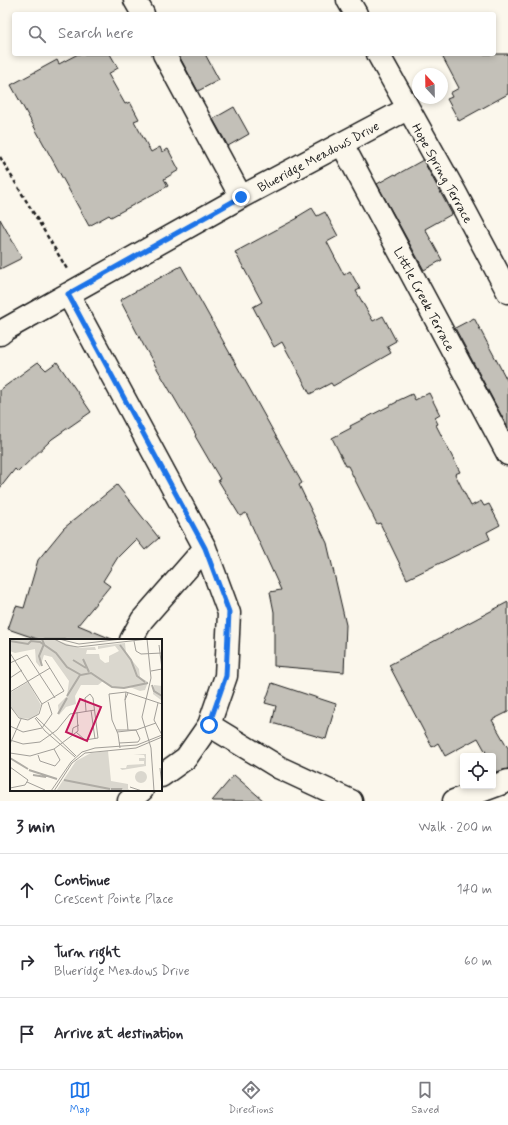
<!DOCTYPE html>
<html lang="en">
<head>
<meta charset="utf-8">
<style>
  body { margin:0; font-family:Mynerve,sans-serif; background:#f7f7f7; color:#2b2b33 }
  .controls { position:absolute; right:12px; bottom:12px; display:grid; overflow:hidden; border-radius:4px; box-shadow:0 2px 6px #0003 }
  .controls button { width:36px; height:36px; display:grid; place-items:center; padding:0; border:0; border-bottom:1px solid #e1e1e2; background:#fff; color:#2b2b33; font:20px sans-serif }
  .compass { position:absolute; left:412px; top:68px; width:36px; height:36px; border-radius:50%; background:#fff; box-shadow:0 2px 6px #0003; rotate:338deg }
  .stop { position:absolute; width:12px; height:12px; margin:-9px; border:3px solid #1a73e8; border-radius:50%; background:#fff }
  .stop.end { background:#1a73e8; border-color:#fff; box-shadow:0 1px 4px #0008 }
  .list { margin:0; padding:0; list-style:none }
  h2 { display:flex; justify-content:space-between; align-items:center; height:52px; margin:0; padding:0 16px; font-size:17px }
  h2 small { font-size:13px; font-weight:400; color:#7c7c81 }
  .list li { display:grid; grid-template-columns:26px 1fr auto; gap:12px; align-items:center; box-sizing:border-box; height:72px; padding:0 16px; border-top:1px solid #e1e1e2 }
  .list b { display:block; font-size:15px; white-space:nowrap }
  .list p { margin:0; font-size:13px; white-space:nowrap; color:#7c7c81 }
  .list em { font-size:13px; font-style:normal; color:#7c7c81 }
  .icon { flex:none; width:22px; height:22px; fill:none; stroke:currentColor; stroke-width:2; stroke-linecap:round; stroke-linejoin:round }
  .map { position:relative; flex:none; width:508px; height:801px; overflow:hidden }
  .search { position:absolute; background:#fff; box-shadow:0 2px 6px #0003; left:12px; right:12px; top:12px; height:44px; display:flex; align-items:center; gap:10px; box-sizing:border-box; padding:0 14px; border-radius:4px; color:#7c7c81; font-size:15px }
  .sheet { height:268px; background:#fff }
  nav { display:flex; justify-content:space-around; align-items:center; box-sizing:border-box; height:56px; border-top:1px solid #e1e1e2; background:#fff; font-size:11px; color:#7c7c81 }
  nav a { display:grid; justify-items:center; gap:2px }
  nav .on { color:#1a73e8 }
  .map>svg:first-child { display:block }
</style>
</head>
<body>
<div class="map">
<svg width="508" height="801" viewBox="0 0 508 801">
  <rect width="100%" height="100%" fill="#fbf7ec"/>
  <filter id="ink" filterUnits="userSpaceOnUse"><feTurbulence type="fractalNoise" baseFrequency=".025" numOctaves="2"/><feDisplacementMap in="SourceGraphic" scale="8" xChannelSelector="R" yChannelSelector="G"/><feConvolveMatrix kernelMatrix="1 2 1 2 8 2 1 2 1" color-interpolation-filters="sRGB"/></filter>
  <g filter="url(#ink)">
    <path fill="#c3c0b8" stroke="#1c1c1c" d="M78,54H110L118,68L108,74L125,104L130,102L139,119L134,121L151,152L160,147L162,152L168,149L179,170L164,179L168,186L111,217L109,215L89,226L11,85L57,60L59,64Z
      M178,54H205L219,80L198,91Z
      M441,54H508V94L459,121L447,99L452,97L450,93L459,88Z
      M234,107L249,134L228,146L213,119Z
      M423,160L452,214L425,229L442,260L424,270L377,184L395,174L396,175Z
      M312,208L317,216L325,212L338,236L327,242L344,275L350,271L360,289L356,291L373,321L383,316L396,341L387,346L391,353L333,386L331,383L310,394L282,342L274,347L253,307L262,302L235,252L298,218L297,217Z
      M0,219L22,258L0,269Z
      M181,266L203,305L302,483L299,485L327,543L346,625L344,672L274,666V612L270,592L281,590L246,513L240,516L218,480L220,479L195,436L196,435L145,348L120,300Z
      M474,318L508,382V428L455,328Z
      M38,362L46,370L57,362L91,412L52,439L18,472L15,469L0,488V390Z
      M429,393L440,415L435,418L438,424L436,425L460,472L455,474L471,506L481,501L484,506L489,504L500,525L487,532L490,539L407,579L380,523L377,524L348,466H346L332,438L351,428L350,426L397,402V401L412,394L415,400Z
      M117,485L159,538L145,550L136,539L118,557L103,581L110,586L78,625L114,640H40L8,629L16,606L24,608L38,560L64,528Z
      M508,602V712L492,720L508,748V769L496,772L493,766V756H488L478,738L445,756L438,743L432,747L389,665Z
      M272,683L336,704L326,739L272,723L276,706L265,703Z
      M234,775L264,801H212Z"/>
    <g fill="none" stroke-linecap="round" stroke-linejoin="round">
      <g stroke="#1c1c1c" stroke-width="25">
        <path id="street" d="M135,0L143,14
          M348,0L356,14
          M164,54L241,197
          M378,54L455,192L508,292
          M342,144L508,454
          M68,294L205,548L229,613L226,676L209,725L186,758L161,776
          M0,334L6,329L241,197L407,109
          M131,640L142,620L205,548
          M209,725L280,768L351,801
          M129,801L142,790
          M454,801L508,781"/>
      </g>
      <path stroke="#1c1c1c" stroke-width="2.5" stroke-dasharray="4 3" stroke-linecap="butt" d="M0,157L67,269"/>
      <use href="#street" stroke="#fbf7ec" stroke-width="22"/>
    </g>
  </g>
  <g fill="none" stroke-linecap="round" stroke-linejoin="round" filter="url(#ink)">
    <path stroke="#1a73e8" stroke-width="5" d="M209,725L226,676L229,612L205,548L68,294L241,197"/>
  </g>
  <g text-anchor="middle" stroke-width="3" stroke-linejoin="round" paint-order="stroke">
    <g font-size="13" fill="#1c1c1c" stroke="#fbf7ec">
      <text transform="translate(318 156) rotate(-28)" y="5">Blueridge Meadows Drive</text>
      <text transform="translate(443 173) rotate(61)" y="5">Hope Spring Terrace</text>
      <text transform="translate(425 299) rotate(62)" y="5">Little Creek Terrace</text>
    </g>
  </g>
  <g transform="translate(10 639)">
    <rect width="152" height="152" fill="#fbf7ec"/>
    <path d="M0,0H43L69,9L85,8L86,11H77L76,15H89L90,20L95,24L99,23V17L109,12L105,7L88,10V7L115,4L116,14L129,30L130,38L138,43L135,51L130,52L120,48L103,49L93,42L88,46H71L65,57L66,65L56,68L49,76L48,66L57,57L59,42L42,18L34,16L30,28L26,23L25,10L5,14L0,12ZM18,43L31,66L28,75L20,80L10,79L0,67V54ZM144,46L152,47L151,61L143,55ZM98,112L101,142L118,145V150L121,152H46L66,122L81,114ZM123,115H136V127L112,131L110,129H116L117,126L134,125V122H129V119H135L134,116ZM125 138a6 6 0 1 1 12 0a6 6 0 1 1-12 0Z" fill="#dad7ce"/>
    <path fill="none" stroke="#afaca5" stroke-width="2" d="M32,0L34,5L29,17L32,27M0,2L18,5L21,2L30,3L46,14L57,28L71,36L81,34L102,48L114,49L138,44M110,6L121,21L127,37L135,43M73,20L79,33M63,21L76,29M142,46L144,52L152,57M57,57L70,36M48,75L57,59M0,119L18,130M19,131L47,140M23,136L36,138M54,141L100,150M101,150H111L110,152"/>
    <path fill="none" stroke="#a29f99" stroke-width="1" d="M44,0L56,6L68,8L138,0M49,0L69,5L112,0M137,0L141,39L132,78L141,109L144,152M124,2L126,12L131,15L152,14M0,14L32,65L29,75L18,81L9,79L0,67M0,24L17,16L45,59M141,32L152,30L149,6M0,39L12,31M0,53L40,29M116,53L115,61L118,54M115,61L118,91M148,64L144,81L152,96M32,65L54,52L35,21M81,71L85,100M26,78L66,117M25,79L35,92L65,118M0,87L13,93L32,89L42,75L38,63M106,91H126L107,93M66,93L75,101L88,99L83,59L80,55L75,59L76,72M62,95L63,89L69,86M0,101L13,105L30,103L47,91L60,75L85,71M109,104L128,103L130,100L126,91L146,84M0,105L11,80M110,109L108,95L102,81L99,55L116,53L152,65M0,114L20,117L44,110L68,92L67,73M28,116L30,122L45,127L50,121L44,110M0,128L18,141L15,146L0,149M150,129L152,147M17,143L35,151M120,148L132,152M41,152L61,123L72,113L85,109L127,106L152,96M44,152L62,124L75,114L126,109L152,98"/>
    <path fill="#c2185b" fill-opacity="0.15" stroke="#c2185b" stroke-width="2" d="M70,60L91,68L77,102L56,93Z"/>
    <rect width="152" height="152" fill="none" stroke="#1c1c1c" stroke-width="2"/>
  </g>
</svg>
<div class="controls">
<button><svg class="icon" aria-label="locate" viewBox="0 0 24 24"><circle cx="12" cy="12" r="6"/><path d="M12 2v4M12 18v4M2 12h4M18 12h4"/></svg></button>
</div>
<svg class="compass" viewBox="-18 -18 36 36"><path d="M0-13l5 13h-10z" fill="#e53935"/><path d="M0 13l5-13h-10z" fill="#7c7c81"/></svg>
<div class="stop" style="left:209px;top:725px"></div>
<div class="stop end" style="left:241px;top:197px"></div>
<div class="search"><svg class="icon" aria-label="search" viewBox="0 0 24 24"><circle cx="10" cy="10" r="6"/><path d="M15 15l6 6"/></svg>Search here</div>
</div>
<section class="sheet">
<h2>3 min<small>Walk · 200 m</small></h2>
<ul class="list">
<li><svg class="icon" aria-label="ahead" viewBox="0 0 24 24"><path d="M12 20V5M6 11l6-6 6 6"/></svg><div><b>Continue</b><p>Crescent Pointe Place</p></div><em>140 m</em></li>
<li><svg class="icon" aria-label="right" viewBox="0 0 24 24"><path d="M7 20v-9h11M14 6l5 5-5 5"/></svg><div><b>Turn right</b><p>Blueridge Meadows Drive</p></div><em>60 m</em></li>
<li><svg class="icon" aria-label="arrive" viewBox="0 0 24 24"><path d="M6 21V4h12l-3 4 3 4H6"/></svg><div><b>Arrive at destination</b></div></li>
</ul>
</section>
<nav>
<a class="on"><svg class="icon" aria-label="map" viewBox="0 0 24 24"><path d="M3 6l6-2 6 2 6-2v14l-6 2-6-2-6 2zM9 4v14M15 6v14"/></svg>Map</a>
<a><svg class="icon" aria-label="directions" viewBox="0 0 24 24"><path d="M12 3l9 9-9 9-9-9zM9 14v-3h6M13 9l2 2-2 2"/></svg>Directions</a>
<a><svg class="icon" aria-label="saved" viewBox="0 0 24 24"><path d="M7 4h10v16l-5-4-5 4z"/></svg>Saved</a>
</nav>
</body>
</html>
